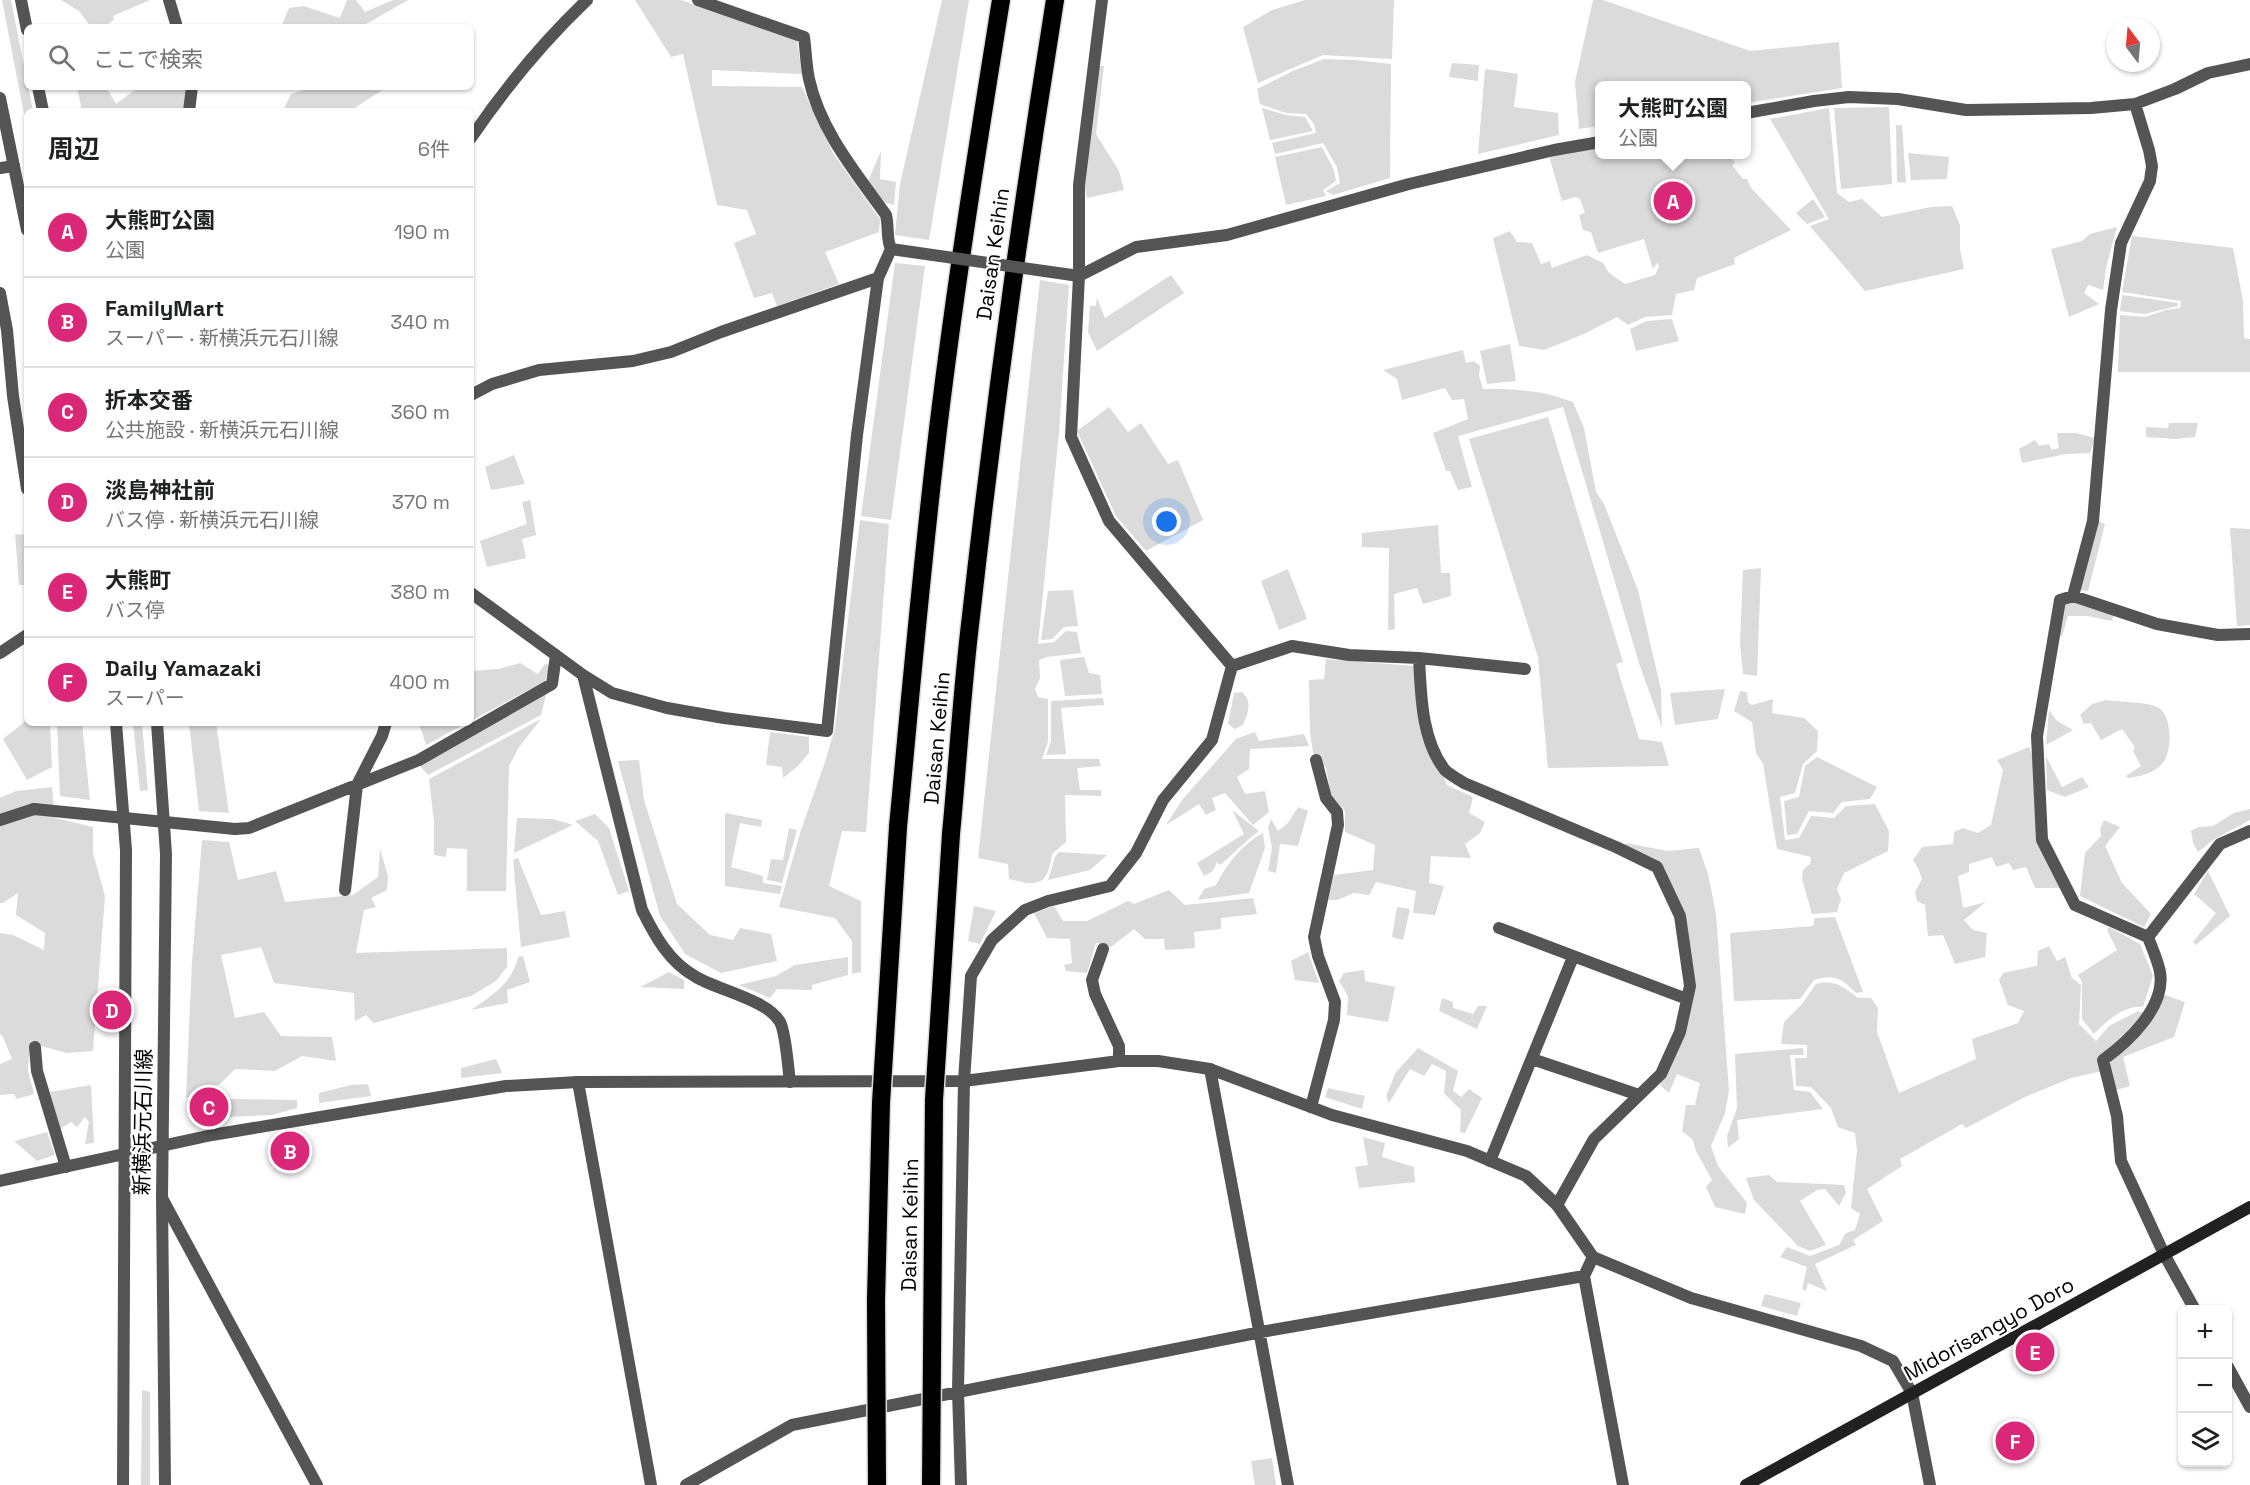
<!DOCTYPE html>
<html lang="ja">
<head>
<meta charset="utf-8">
<style>
  body { margin:0; font-family:"Space Grotesk","Noto Sans JP",sans-serif; background:#f2f2f2; color:#202124 }
  .controls { position:absolute; right:18px; bottom:18px; display:grid; overflow:hidden; border-radius:9px; box-shadow:0 2px 4px #0004 }
  .controls button { width:54px; height:54px; display:grid; place-items:center; padding:0; border:0; border-bottom:2px solid #e0e0e0; background:#fff; color:#202124; font:30px sans-serif }
  .compass { position:absolute; left:2106px; top:18px; width:54px; height:54px; border-radius:50%; background:#fff; box-shadow:0 2px 4px #0004; rotate:344deg }
  .you { position:absolute; left:1167px; top:522px; width:21px; height:21px; margin:-15px; border:4px solid #fff; border-radius:50%; background:#1a73e8; box-shadow:0 0 0 9px #1a73e833 }
  .badge { display:grid; place-items:center; width:39px; height:39px; border-radius:50%; background:#db2777; color:#fff; font-size:20px; font-weight:700 }
  .pin { position:absolute; translate:-50% -50%; border:3px solid #fff; box-shadow:0 2px 6px #0006 }
  .popup { position:absolute; left:1595px; top:81px; width:156px; height:78px; box-sizing:border-box; display:grid; place-content:center; border-radius:9px; background:#fff; filter:drop-shadow(0 2px 4px #0005); font-size:20px; white-space:nowrap; color:#757577 }
  .popup b { font-size:22px; color:#202124 }
  .popup::after { content:''; position:absolute; left:50%; top:100%; margin-left:-12px; border:12px solid transparent; border-top-color:#fff }
  .list { margin:0; padding:0; list-style:none }
  h2 { display:flex; justify-content:space-between; align-items:center; height:78px; margin:0; padding:0 24px; font-size:26px }
  h2 small { font-size:20px; font-weight:400; color:#757577 }
  .list li { display:grid; grid-template-columns:39px 1fr auto; gap:18px; align-items:center; box-sizing:border-box; height:90px; padding:0 24px; border-top:2px solid #e0e0e0 }
  .list b { display:block; font-size:22px; white-space:nowrap }
  .list p { margin:0; font-size:20px; white-space:nowrap; color:#757577 }
  .list em { font-size:20px; font-style:normal; color:#757577 }
  .icon { flex:none; width:33px; height:33px; fill:none; stroke:currentColor; stroke-width:2; stroke-linecap:round; stroke-linejoin:round }
  .map { position:relative; flex:none; width:2250px; height:1485px; overflow:hidden }
  .search { position:absolute; background:#fff; box-shadow:0 2px 4px #0004; left:24px; top:24px; width:450px; height:66px; display:flex; align-items:center; gap:15px; box-sizing:border-box; padding:0 21px; border-radius:9px; color:#757577; font-size:22px }
  .panel { position:absolute; background:#fff; box-shadow:0 2px 4px #0004; left:24px; top:108px; width:450px; height:618px; border-radius:9px }
  .map>svg:first-child { display:block }
</style>
</head>
<body>
<div class="map">
<svg width="2250" height="1485" viewBox="0 0 2250 1485">
  <rect width="100%" height="100%" fill="#fff"/>
  <path fill="#dbdbdb" d="M2,0H11L33,111H27V130Z
    M61,0H150L113,16L114,20L103,27H91L79,11Z
    M347,0H356L365,12L393,0H408L361,27H281L289,8L304,6L340,18Z
    M635,0H681L797,40L802,74L712,70V86L802,87L833,153L880,219L879,232L825,252L839,284L777,306L772,293L754,298L734,243L756,234L747,210L717,205L683,54L671,57Z
    M942,0H969L929,240L895,235L900,184Z
    M1305,0H1394L1392,59L1323,55L1258,83L1243,27L1272,10Z
    M1593,0H1603L1750,51L1839,42L1842,88L1747,103L1746,86H1600L1599,126L1579,129L1575,82Z
    M1324,59L1354,60L1391,64L1390,178L1333,195L1326,191L1340,183L1337,167L1323,143L1275,154L1272,143L1316,133L1314,124L1306,114L1286,113L1260,104L1257,89L1293,71Z
    M1452,63L1479,65L1478,81L1449,77Z
    M1097,66H1104L1096,134L1119,171L1124,190L1087,198L1084,183Z
    M1485,69L1518,74L1514,107L1558,113L1559,135L1478,154Z
    M77,87H106L116,104L139,87H188L184,111H82Z
    M313,87H387L350,111H283L291,94Z
    M1889,107L1892,184L1841,189L1834,108Z
    M1262,108L1286,115L1305,117L1313,131L1270,140Z
    M1829,108L1837,193L1849,202L1862,199L1882,217L1931,207L1952,206L1960,225V249L1964,269L1865,291L1810,226L1829,219L1770,119Z
    M1896,125H1902L1906,183L1897,182Z
    M1599,146L1600,154L1730,155L1735,163L1732,165L1743,179H1747L1751,188L1791,230L1734,258L1735,264L1697,278L1694,290L1676,294L1672,315L1645,317L1628,325L1617,317L1584,334L1544,350L1519,346L1493,238L1510,231L1517,242L1532,243L1541,264L1550,261L1552,268L1587,255L1603,263L1609,273L1625,284L1655,275L1659,267L1657,263L1653,269L1644,239L1598,253L1591,232L1583,230L1579,215L1585,213L1580,199L1575,197L1562,201L1549,156Z
    M1322,147L1334,170L1336,181L1323,190L1326,196L1286,205L1275,157Z
    M881,151L880,179L896,182L894,205L883,202L868,181Z
    M1908,153L1949,157L1947,179L1911,180Z
    M1813,199L1825,217L1807,224L1796,213Z
    M2117,227L2106,268L2103,290L2088,285L2084,293L2099,304L2069,317L2051,249L2082,241L2090,234Z
    M2132,236L2233,248L2243,301L2244,338L2250,339V372H2118L2120,315L2145,317L2166,310L2180,308L2181,301L2122,292Z
    M895,263L925,266L891,520L861,516Z
    M1171,275L1184,293L1097,351L1088,332L1090,306H1096L1097,298L1105,318Z
    M1040,280L1069,285L1059,432L1038,644L1054,642L1066,631L1077,632L1081,653L1047,657L1039,660L1040,678L1035,689L1038,697L1048,699V742L1042,759H1099L1101,766L1077,768L1080,790H1101V796L1065,795L1066,842L1052,854C1047,887 1038,886 1009,879L1008,864L978,858Z
    M2122,295L2178,303V306L2144,314L2120,311Z
    M1672,319L1679,341L1636,351L1630,329L1647,321Z
    M1510,344L1516,381L1487,384L1480,351Z
    M1463,350L1466,363L1474,361L1480,366L1479,376L1483,389C1517,389 1541,390 1573,402L1584,428L1596,492L1604,504L1638,590L1661,690L1662,728L1639,663L1563,407L1458,436L1472,487L1458,490L1450,471H1446L1433,433L1468,419L1464,399L1452,400L1445,388L1402,400L1397,379L1383,370Z
    M1109,407L1128,432L1141,423L1168,464L1178,460L1203,520L1146,551L1116,516L1077,431Z
    M1548,417L1623,662L1616,664L1639,739L1662,742L1669,766L1548,768L1538,657L1469,439Z
    M2169,423H2198L2195,437L2175,439L2146,437V427L2168,428Z
    M2057,433H2076L2095,438L2090,453L2066,454L2022,463L2019,449L2035,440L2039,446L2049,444L2052,450L2059,448Z
    M514,455L525,484L491,490L485,467Z
    M530,500L536,535L522,539L526,558L487,567L480,541L527,524L522,502Z
    M860,520L889,524L866,832L842,831L829,886L861,901V972L852,974V941L835,918L779,907L801,830L825,762L835,728Z
    M2097,521L2105,524L2088,591L2078,590Z
    M1438,525L1441,573H1450L1451,596L1423,604L1417,588L1394,594L1395,629L1388,630L1389,548L1362,547V533Z
    M2230,528L2250,529V625L2237,626Z
    M15,534L27,535V585H19Z
    M1761,568L1757,676L1743,674L1740,642L1743,570Z
    M1288,569L1307,619L1279,630L1261,581Z
    M1073,590L1078,626L1064,627L1052,639L1041,640L1048,591Z
    M2065,600L2114,616L2111,621L2088,616H2068L2062,636H2058Z
    M1084,657L1089,673L1100,675L1102,694L1065,696L1060,660Z
    M1326,659L1414,666L1419,719L1447,785L1473,797L1469,813L1485,822L1480,833L1465,844L1471,858L1431,856L1429,883L1444,886L1435,915L1413,913L1416,891L1376,882L1369,895L1354,893L1337,900H1328L1334,875L1373,870L1375,845L1345,832V811L1331,795L1326,768L1313,753L1310,732L1309,680L1324,679Z
    M520,663L538,674L545,664L550,665L545,681L471,721V671L499,669Z
    M1725,689L1718,719L1675,725L1670,693Z
    M547,691L541,715L428,775L419,765Z
    M1740,691L1747,692L1748,702L1752,705L1773,699L1772,713L1804,718L1818,731L1817,751L1803,764L1795,793L1780,797L1785,840L1799,838L1811,816L1834,818L1846,806L1875,804L1889,831L1888,851L1844,873L1837,889L1841,899L1837,912L1812,914L1802,879L1803,870L1810,864L1811,857L1777,849L1763,764L1756,753L1752,722L1734,711Z
    M1242,692C1253,702 1248,713 1243,725L1235,729L1228,724L1234,693Z
    M1103,698L1104,705L1061,708L1066,754L1046,755L1051,741V701Z
    M2106,700C2118,702 2147,702 2157,707C2173,714 2173,754 2161,765C2152,774 2140,776 2128,778L2126,776L2141,766L2133,751L2135,747L2122,729L2101,740L2091,723L2084,724L2080,715L2092,704Z
    M2049,710L2056,720L2073,730L2046,745Z
    M541,719L519,747L509,766L506,891H467V849L447,848L446,857L434,855V822L429,779Z
    M27,720V723H50L52,767L27,780L3,739Z
    M57,723H82L90,800L60,796Z
    M133,723H142L148,790L140,791Z
    M189,723H216L229,813L199,811Z
    M419,723H467L426,745Z
    M770,732L809,737V753L798,766L783,778L782,767L766,765Z
    M1255,732L1259,741L1304,734L1309,746L1250,749L1249,769L1237,777L1245,794L1265,791L1269,812L1253,825L1225,793L1212,798L1216,810L1206,815L1199,804L1166,825L1182,800L1236,739Z
    M2029,747L2033,758L2038,840L2061,888H2035L2026,867L2013,870L2009,863L1996,867L1992,857L1969,864V872L1958,876L1963,908L1986,902L1964,920L1973,930L1987,933L1985,957L1955,964L1943,935L1928,936L1925,905L1917,901L1915,892L1922,879L1918,868L1913,860L1922,847L1953,844L1954,832L1963,828L1978,833L1991,825L2003,770L1997,760Z
    M2046,756L2062,787L2082,777L2089,787L2065,797L2047,790Z
    M1817,757L1877,787L1870,799L1842,802L1833,813L1809,811L1797,834L1787,835L1784,801L1799,797L1805,766Z
    M639,760L644,800L677,904L710,935L733,940L740,928L771,934L777,961L721,973L685,954L660,916L618,761Z
    M52,787L55,818L93,827V853L105,896L93,1051L67,1053L30,1043L28,1071L34,1094L17,1099L14,1094L0,1095V1064L12,1059L2,1035H0V933L13,935L44,950L45,933L16,915L18,893L3,903H0V798L16,791Z
    M1298,807L1308,811L1298,846L1280,844L1276,873L1268,871L1272,848L1268,827L1271,819L1278,831L1288,823Z
    M2250,809V820L2213,840L2198,852L2193,843L2191,831L2198,827L2213,826L2234,813Z
    M1232,810L1259,831C1245,841 1234,854 1220,865L1217,862L1213,871L1204,876L1197,863L1244,834Z
    M725,813L762,820L761,827L740,823L731,867L763,876V883L782,886L780,894L725,886Z
    M595,814L609,828L629,891L618,895L598,841L575,821Z
    M517,818L553,819L573,825L514,853Z
    M2104,820L2120,827L2105,846L2122,883L2151,914L2144,927L2080,896L2085,853L2101,836L2100,829Z
    M789,828L797,830L782,883L767,880L771,859L783,860Z
    M1263,833L1265,848L1249,893L1198,900L1204,889L1216,885C1226,865 1242,844 1263,833Z
    M202,840L229,842L238,880L276,871L285,902L353,895L378,877L380,849L388,876L387,890L371,898L376,907L364,910L356,953L507,948V967L496,981L471,996L374,1023L366,1015L355,1021L354,993L274,983L261,947L221,955L235,1018L264,1012L281,1036L332,1037L336,1061L302,1056L275,1071L235,1069L220,1084L186,1098L192,962Z
    M1626,843L1668,851L1699,848L1708,874L1716,914L1729,1091L1725,1113L1711,1146L1718,1166L1747,1203L1745,1214L1715,1207L1706,1187L1712,1180L1696,1151L1693,1140L1682,1131L1686,1105H1695L1700,1083L1677,1074L1669,1093L1660,1085L1665,1075L1695,983L1662,864L1625,845Z
    M1059,852L1107,855L1090,870L1048,880L1055,857Z
    M518,858L541,915L565,911L570,937L521,947L513,860Z
    M2208,871L2230,916L2196,945L2193,942L2216,913L2194,894Z
    M1169,890L1185,905L1253,898L1257,914L1221,918V929L1194,932L1195,948L1165,950L1164,939H1145L1134,929L1111,947L1096,943L1087,973L1066,971L1064,965L1072,963L1070,939L1047,938L1034,913L1054,906L1063,921H1087L1128,901L1134,904Z
    M974,906L996,911L980,944L968,941Z
    M1397,907L1410,909L1403,940L1392,937Z
    M1835,917L1863,992L1856,993C1841,978 1835,974 1814,980L1800,999L1734,1001L1730,933L1813,926L1815,918Z
    M2109,927L2140,944L2153,976L2143,1007C2125,1005 2106,1021 2094,1034L2082,1019V982L2078,975L2117,950L2107,930Z
    M2049,946L2057,961L2065,957L2072,978L2081,985L2079,1024L2096,1041L2109,1026L2138,1011L2147,1013L2102,1071L2071,1078L2025,1097L1966,1128L1962,1124L1900,1159L1902,1166L1867,1189L1883,1221L1853,1240L1856,1245L1815,1264L1827,1291L1808,1283L1806,1291L1802,1289L1807,1267L1780,1257L1787,1247L1810,1256L1839,1245L1846,1233L1855,1230L1860,1214L1851,1208L1857,1150L1855,1133L1838,1127L1831,1108L1811,1087L1796,1086L1795,1058H1807V1045L1781,1044L1784,1022L1802,1004L1816,984C1834,979 1844,987 1858,998H1871L1878,1008L1877,1032L1899,1093L1976,1059L1972,1039L2018,1023L2024,1011L2008,1005L1999,980L2003,973L2037,966L2038,951Z
    M1308,952L1319,983L1295,980L1291,961Z
    M523,956L530,982L507,990L508,1003L471,1010C492,996 513,982 518,957Z
    M848,957V975L812,985V990L777,989L770,998L739,985L776,976L795,965Z
    M1364,970L1365,981L1395,987L1388,1022L1347,1015L1348,996L1339,981L1344,973Z
    M669,972L684,980V989L640,987Z
    M2163,994L2185,1002L2174,1037L2123,1057L2130,1086L2116,1090L2109,1062Z
    M1442,998L1453,1002V1008L1473,1014L1478,1006H1487L1477,1029L1439,1011Z
    M1418,1048L1458,1071L1453,1091L1461,1097L1469,1089L1482,1098L1465,1133L1460,1132L1461,1110L1444,1093L1446,1071L1432,1064L1424,1076L1410,1069L1389,1103L1386,1096L1396,1072Z
    M1803,1048L1804,1055H1790L1794,1090L1810,1092L1823,1109L1737,1120L1739,1139L1728,1148L1727,1136L1737,1108L1735,1054Z
    M496,1059L502,1073L461,1078V1068Z
    M368,1084L371,1096L319,1103V1093L351,1085Z
    M91,1085L94,1143L85,1144L89,1122L85,1117L77,1127L71,1122L60,1129L50,1092Z
    M1328,1088L1365,1096L1362,1109L1325,1097Z
    M229,1099L297,1100V1108L272,1115L228,1117Z
    M47,1132L55,1155L37,1161L14,1141Z
    M1363,1137L1385,1143L1382,1157L1414,1167L1415,1182L1359,1188L1355,1167L1368,1165Z
    M1769,1175L1777,1182L1844,1185L1846,1193L1839,1206L1825,1189L1817,1190L1800,1201L1826,1245L1810,1251L1798,1246L1754,1200L1746,1178Z
    M1765,1294L1801,1303L1797,1316L1761,1306Z
    M142,1390L150,1392V1485H141Z
    M1272,1458L1276,1485H1255L1251,1461Z"/>
  <g fill="none" stroke-linecap="round" stroke-linejoin="round">
    <g stroke="#dbdbdb" stroke-width="21">
      <path id="motorway" d="M898,827C911,689 923,550 940,413C957,275 979,137 1001,0
        M951,834C958,761 962,689 971,616C994,410 1022,205 1055,0"/>
    </g>
    <path stroke="#545454" stroke-width="12" d="M169,0L177,27
      M1102,0L1079,185V276L1071,437L1109,521L1232,666
      M189,111L192,87
      M1746,113L1814,101L1849,97L1898,99L1966,110L2091,108L2135,104L2175,89L2208,73L2250,64
      M471,138C505,88 543,42 587,0
      M0,168L14,166
      M1079,276L1136,247L1227,235L1409,184L1554,150L1600,142
      M0,293L7,330L13,396L27,489
      M471,395L492,384L539,370L633,361L671,352L721,332L878,278L891,249C886,238 889,227 886,215C856,173 820,130 809,79C806,65 806,51 804,37L698,0
      M471,593L583,675L642,910C655,936 669,962 696,977C718,990 768,1000 780,1022C786,1033 788,1068 790,1082
      M2073,596L2093,521L2111,310L2121,243L2150,181L2152,166L2149,150L2135,104
      M0,653L27,635
      M1419,658L1525,669
      M1232,666L1292,646L1349,655L1419,658C1421,693 1421,740 1445,770C1450,775 1458,779 1464,783L1616,847L1657,867L1680,916L1690,986L1680,1032L1661,1074L1594,1139L1557,1205
      M583,675L612,693L667,708L724,718L827,731L857,435L878,278
      M0,820L34,809
      M235,829L249,828L419,760L552,684L556,655
      M345,890L357,785L382,736L386,723
      M1499,928L1687,999
      M2148,937L2075,905L2042,840L2037,736L2060,600L2073,596L2157,624L2218,635L2250,634
      M1103,949L1092,980L1095,994L1119,1046V1061
      M35,1047L37,1071L66,1167
      M1532,1059L1639,1095
      M1210,1069L1288,1485
      M578,1082L651,1485
      M1311,1107L1334,1020L1335,1002L1318,956L1314,937L1338,825L1337,812L1326,798L1316,760
      M1490,1161L1573,957
      M162,1198L317,1485
      M1593,1257L1584,1276L1623,1485
      M2195,1310L2164,1254L2121,1161L2117,1116L2103,1060C2128,1042 2166,1007 2160,972C2158,961 2152,948 2148,937L2220,844L2250,831
      M2228,1367L2250,1407
      M1912,1393L1930,1485
      M686,1485L792,1425L1261,1332L1584,1276
      M961,1485L958,1391L964,1081L971,976L992,940L1025,910L1048,901L1110,886L1136,853L1163,800L1212,740L1232,666"/>
    <path stroke="#545454" stroke-width="12" d="M21,0L27,30
      M38,87L43,111
      M0,98L27,230
      M116,723L126,850L123,1485
      M157,723L166,854L162,1198L165,1485
      M0,1181L212,1135L506,1086L578,1082L964,1081L1119,1061H1158L1210,1069L1332,1115L1467,1151L1526,1176L1557,1205L1593,1257L1691,1298L1861,1346L1893,1361L1912,1393"/>
    <path stroke="#212121" stroke-width="12" d="M1746,1485L2250,1207"/>
    <use href="#motorway" stroke="#000" stroke-width="18"/>
    <g stroke="#dbdbdb" stroke-width="21" stroke-linecap="butt">
      <path id="motorway-bridge" d="M877,1485L876,1300L881,1103L898,827
        M931,1485L934,1100L951,834"/>
    </g>
    <path stroke="#545454" stroke-width="12" d="M891,249L1079,276
      M34,809L235,829"/>
    <use href="#motorway-bridge" stroke="#000" stroke-width="18"/>
  </g>
  <g text-anchor="middle" stroke-width="4.5" stroke-linejoin="round" paint-order="stroke">
    <g font-size="21" fill="#000" stroke="#fff">
      <text transform="translate(993 254) rotate(-82)" y="7">Daisan Keihin</text>
      <text transform="translate(937 738) rotate(-85)" y="7">Daisan Keihin</text>
      <text transform="translate(143 1122) rotate(-89)" y="7">新横浜元石川線</text>
      <text transform="translate(910 1225) rotate(-89)" y="7">Daisan Keihin</text>
      <text transform="translate(1989 1329) rotate(-29)" y="7">Midorisangyo Doro</text>
    </g>
  </g>
</svg>
<div class="controls">
<button>+</button>
<button>−</button>
<button><svg class="icon" aria-label="layers" viewBox="0 0 24 24"><path d="M12 4l9 5-9 5-9-5zM3 14l9 5 9-5"/></svg></button>
</div>
<svg class="compass" viewBox="-18 -18 36 36"><path d="M0-13l5 13h-10z" fill="#e53935"/><path d="M0 13l5-13h-10z" fill="#757577"/></svg>
<div class="you"></div>
<div class="pin badge" style="left:1673px;top:201px">A</div>
<div class="popup"><b>大熊町公園</b>公園</div>
<div class="pin badge" style="left:290px;top:1151px">B</div>
<div class="pin badge" style="left:209px;top:1107px">C</div>
<div class="pin badge" style="left:112px;top:1010px">D</div>
<div class="pin badge" style="left:2035px;top:1352px">E</div>
<div class="pin badge" style="left:2015px;top:1441px">F</div>
<div class="search"><svg class="icon" aria-label="search" viewBox="0 0 24 24"><circle cx="10" cy="10" r="6"/><path d="M15 15l6 6"/></svg>ここで検索</div>
<section class="panel">
<h2>周辺<small>6件</small></h2>
<ul class="list">
<li><span class="badge">A</span><div><b>大熊町公園</b><p>公園</p></div><em>190 m</em></li>
<li><span class="badge">B</span><div><b>FamilyMart</b><p>スーパー · 新横浜元石川線</p></div><em>340 m</em></li>
<li><span class="badge">C</span><div><b>折本交番</b><p>公共施設 · 新横浜元石川線</p></div><em>360 m</em></li>
<li><span class="badge">D</span><div><b>淡島神社前</b><p>バス停 · 新横浜元石川線</p></div><em>370 m</em></li>
<li><span class="badge">E</span><div><b>大熊町</b><p>バス停</p></div><em>380 m</em></li>
<li><span class="badge">F</span><div><b>Daily Yamazaki</b><p>スーパー</p></div><em>400 m</em></li>
</ul>
</section>
</div>
</body>
</html>
